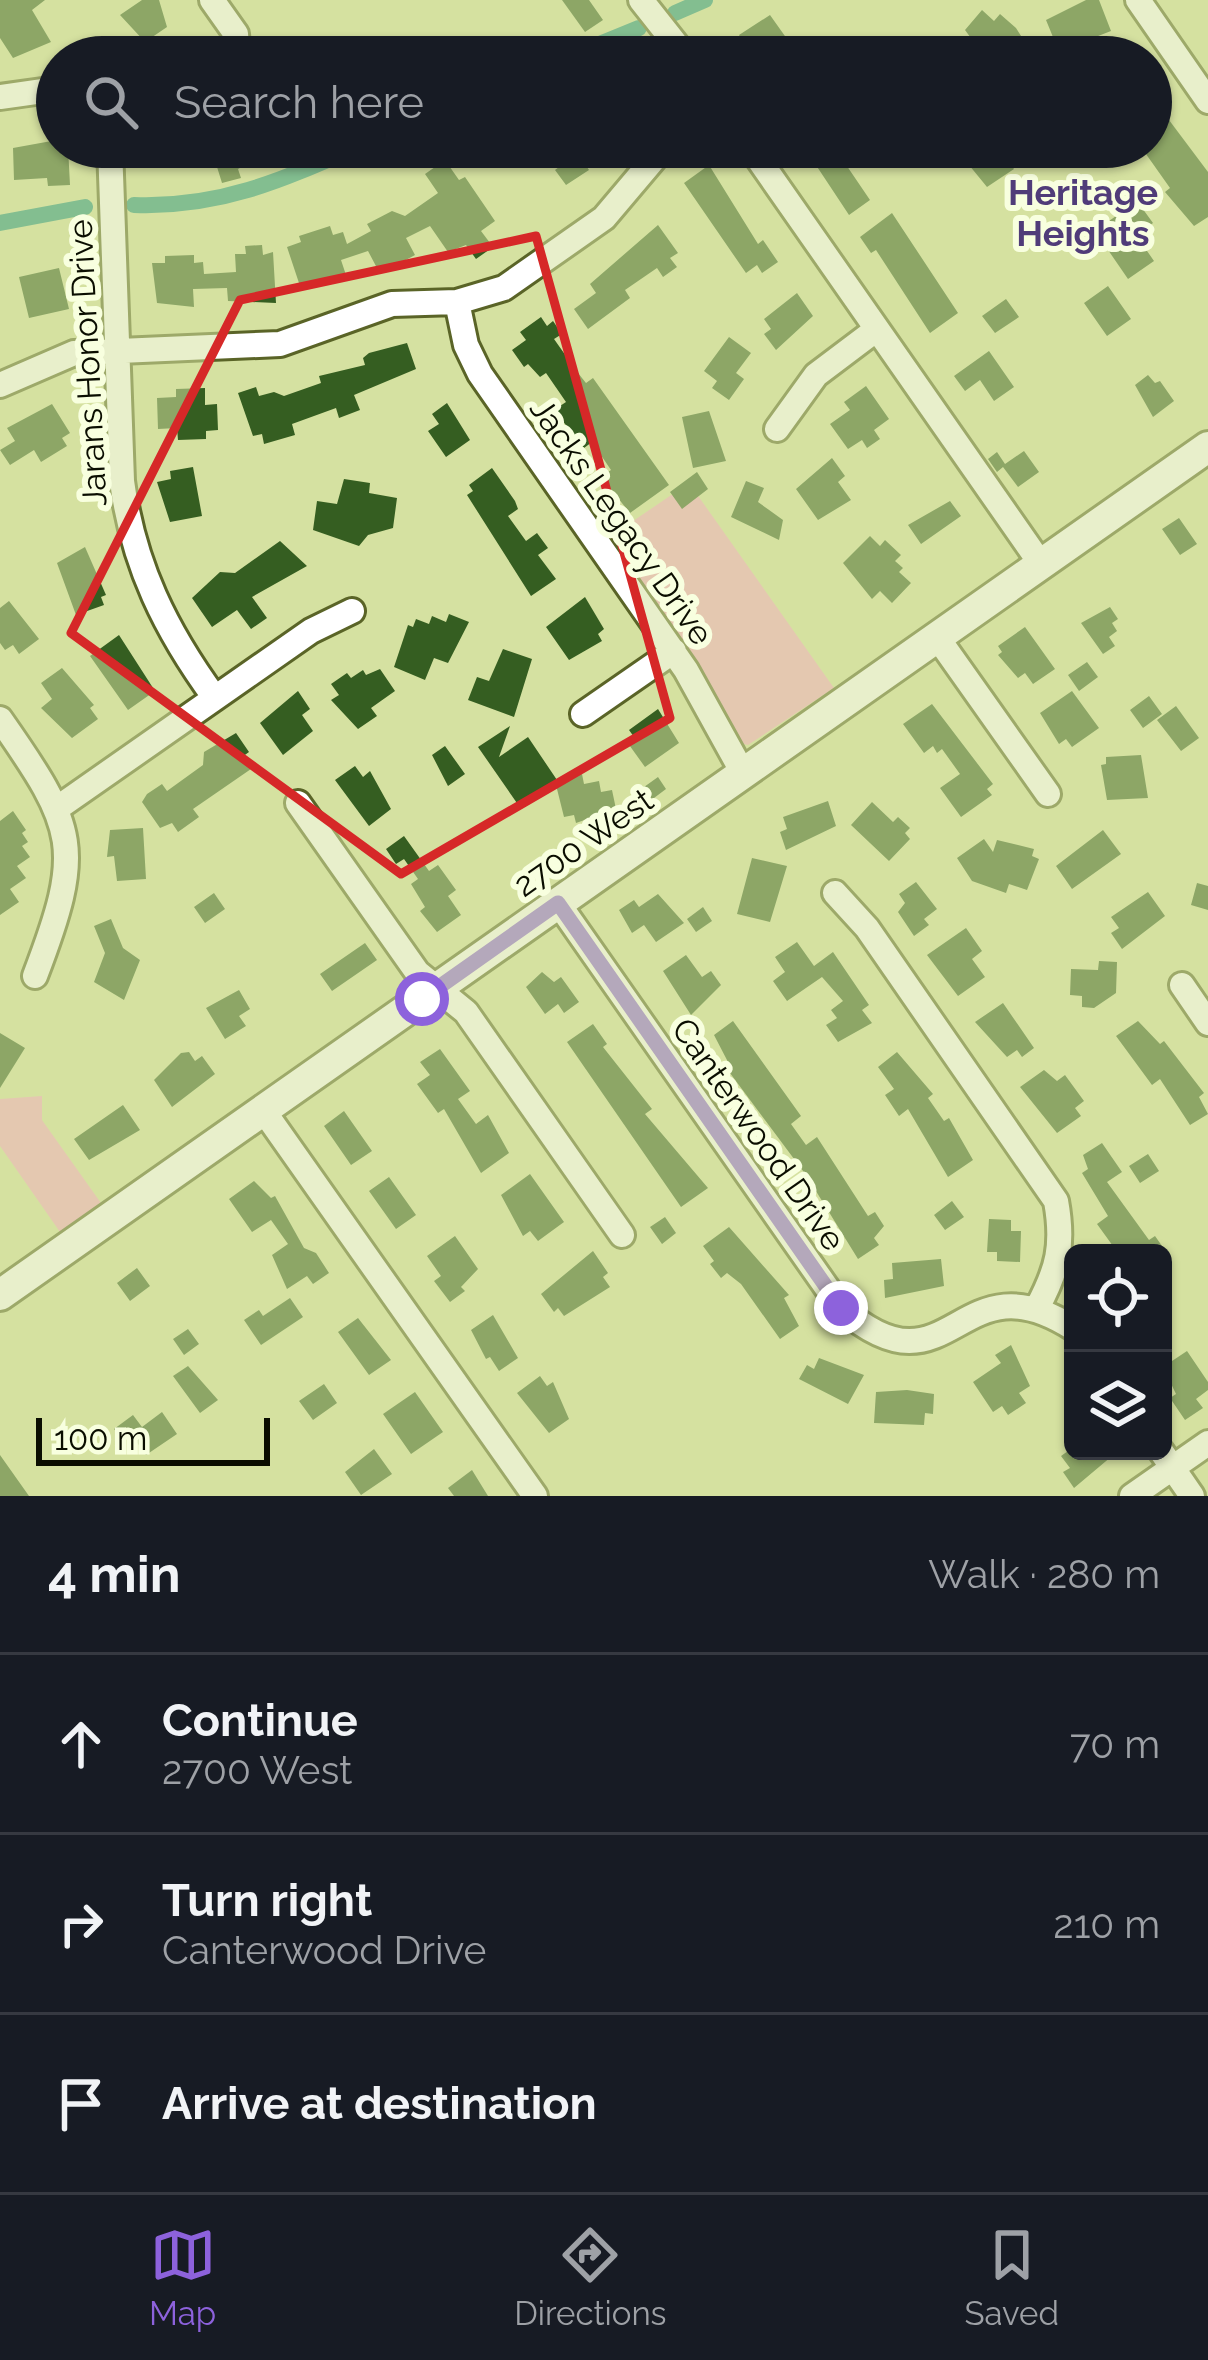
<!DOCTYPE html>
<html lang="en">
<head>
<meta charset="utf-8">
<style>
  body { margin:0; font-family:Raleway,sans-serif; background:#242831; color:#f1f3f6 }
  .controls { position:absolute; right:36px; bottom:36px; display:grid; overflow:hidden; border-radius:18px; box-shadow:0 3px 9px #0004 }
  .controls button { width:108px; height:108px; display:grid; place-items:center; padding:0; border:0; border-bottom:3px solid #363941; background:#171b24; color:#f1f3f6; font:60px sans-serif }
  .scale { position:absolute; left:36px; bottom:30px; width:234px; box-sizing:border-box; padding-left:12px; border:6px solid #0a0d00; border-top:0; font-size:33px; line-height:42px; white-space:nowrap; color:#0a0d00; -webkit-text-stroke:9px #f8ffdf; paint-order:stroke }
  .stop { position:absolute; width:36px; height:36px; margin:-27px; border:9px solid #8d62dc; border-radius:50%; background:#fff }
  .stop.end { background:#8d62dc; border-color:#fff; box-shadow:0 3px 12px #0008 }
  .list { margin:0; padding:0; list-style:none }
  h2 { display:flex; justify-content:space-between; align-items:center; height:156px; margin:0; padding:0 48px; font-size:51px }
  h2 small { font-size:39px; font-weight:400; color:#9ea1a6 }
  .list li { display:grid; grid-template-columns:78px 1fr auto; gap:36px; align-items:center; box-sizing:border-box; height:180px; padding:0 48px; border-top:3px solid #363941 }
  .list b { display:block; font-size:45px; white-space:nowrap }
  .list p { margin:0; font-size:39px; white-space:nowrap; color:#9ea1a6 }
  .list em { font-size:39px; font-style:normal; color:#9ea1a6 }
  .icon { flex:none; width:66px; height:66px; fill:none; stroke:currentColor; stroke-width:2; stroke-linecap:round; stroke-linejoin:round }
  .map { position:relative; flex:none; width:1208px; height:1496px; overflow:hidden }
  .search { position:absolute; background:#171b24; box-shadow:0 3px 9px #0004; left:36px; right:36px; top:36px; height:132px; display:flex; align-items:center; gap:30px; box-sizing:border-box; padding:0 42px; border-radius:66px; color:#9ea1a6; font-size:45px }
  .sheet { height:696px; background:#171b24 }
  nav { display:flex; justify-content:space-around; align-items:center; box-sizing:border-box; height:168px; border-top:3px solid #363941; background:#171b24; font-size:33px; color:#9ea1a6 }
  nav a { display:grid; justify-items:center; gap:6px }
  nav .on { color:#8d62dc }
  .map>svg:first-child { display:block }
</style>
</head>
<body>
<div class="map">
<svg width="1208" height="1496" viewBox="0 0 1208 1496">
  <rect width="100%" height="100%" fill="#d5e1a1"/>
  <path fill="#f6a9c4" d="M689,483L834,688L748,745L739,743L608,538Z
    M42,1096V1120L101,1203L60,1232L0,1146V1099Z"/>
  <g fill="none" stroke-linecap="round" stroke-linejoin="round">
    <path stroke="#21927d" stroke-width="16" d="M675,13L705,0
      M568,57L639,28
      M134,205C219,208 280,181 357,147
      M0,223L85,207"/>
  </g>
  <path fill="#355e21" d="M0,0H45L32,10L51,42L13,58L0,38Z
    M142,0H159L167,27L145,42L120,15Z
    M562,0H589L603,20L585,32Z
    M1086,0H1099L1111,31L1075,45L1065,38L1055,42L1046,20Z
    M982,10L994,21L1000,14L1016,28L1028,47L1019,57H991L976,45L965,30Z
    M770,15L792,46L803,39L816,57H752L739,35Z
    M854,39L867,57H829Z
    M336,44L375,45V57H336Z
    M1151,96L1208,172V217L1194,226L1165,192L1170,188L1141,147H1151Z
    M57,140V147H68L70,185L48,186L47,178L14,180L13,148Z
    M154,147H195L196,160L156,164Z
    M237,147H279L238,169L241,178L222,183L213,154Z
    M551,147H597L581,158L589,170L566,185L555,170L563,164Z
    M804,147H834L870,200L849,215Z
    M971,147H999L1014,169L987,187L960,154Z
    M445,160L459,180L465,177L495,221L481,231L493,247L476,259L466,245L448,252L430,226L406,238L415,255L404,261L377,268L368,251L341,260L346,275L300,286L287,247L301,242L299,236L330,226L333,235L343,232L347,244L371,231L367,224L392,211L405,216L438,193L425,174Z
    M709,165L758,244L763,240L778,262L762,273L757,265L746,273L684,183Z
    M1137,201L1153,223L1136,235L1154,261L1128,279L1095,231Z
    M892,213L958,313L930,333L876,250L871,253L860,237Z
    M658,225L678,253L670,258L677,267L663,277L657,268L625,290L630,298L588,329L574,309L596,293L590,284Z
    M262,245L263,255L273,252L276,303L228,301L227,288L193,289L194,307L157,303L152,263H165V256L194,255V263L203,262L204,274L236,272L235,254H246L245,246Z
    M59,268L69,309L29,318L19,277Z
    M1108,286L1131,319L1107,336L1084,303Z
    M797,293L813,316L776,350L764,334L771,329L764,319Z
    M1006,299L1019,317L995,333L982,316Z
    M541,317L547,326L553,321L562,334L554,339L578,373L586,383L593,378L669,485L630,513L601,477L611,470L592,442L584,448L554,410L566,402L546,373L540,377L528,364L524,367L512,350L526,340L520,332Z
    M729,337L751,353L736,373L744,379L729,400L712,388L717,381L704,371Z
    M407,343L416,369L354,395L360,410L339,418L336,408L292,424L295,435L264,444L262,434L253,436L238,393L256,387L259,396L274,392L284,396L321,383L319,376L365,365L363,358L369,353Z
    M989,351L1014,387L994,401L980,380L965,391L954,376Z
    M1148,375L1155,383L1160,381L1174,401L1153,417L1135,385Z
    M866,386L889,419L874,430L880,439L867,448L862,440L848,449L830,424L850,410L844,402Z
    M205,388V405L217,404L218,430L206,431V439L178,440L177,428L158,429L157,398L176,397V389Z
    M447,403L470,440L446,457L428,431L439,424L432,414Z
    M52,404L70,433L62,438L67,446L41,462L34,450L10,465L0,450L15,441L7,428Z
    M709,411L726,461L693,468L682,417Z
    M1024,451L1039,472L1018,487L1003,467L997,472L988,459L997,452L1005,464Z
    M832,458L845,476L838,482L851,500L818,520L796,489Z
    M193,467L202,516L170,522L157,482L171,479L170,471Z
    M492,468L515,501L518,509L508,516L526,541L537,533L548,548L538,555L556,579L531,596L467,495L473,491L469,485Z
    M697,472L708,489L682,509L670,492Z
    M344,479L370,483L369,493L397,498L393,528L368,535L359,546L313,530L317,501L337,504Z
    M746,481L764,488L758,502L783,520L779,540L731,517Z
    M950,501L961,516L921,544L908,525Z
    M1179,518L1197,544L1180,555L1162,529Z
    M870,536L880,546L885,540L901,555L895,561L903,568L899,572L911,583L892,603L880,591L872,599L843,563Z
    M280,541L307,566L252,597L267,618L251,629L237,610L212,627L192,598L220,572L235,573Z
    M85,547L106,595L101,597L104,605L76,615L57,563Z
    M585,597L604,629L598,634L602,641L569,660L546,627Z
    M9,601L39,639L19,654L13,645L5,650L0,643V608Z
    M1110,607L1118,619L1112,623L1117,631L1109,637L1115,646L1103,654L1081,623Z
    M449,614L469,622L448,663L434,658L425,680L394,667L408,625L413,627L416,619L429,624L432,616L446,622Z
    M1025,627L1055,669L1033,684L1025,673L1018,678L998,655L1002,652L998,646Z
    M119,635L155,691L128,710L90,656Z
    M503,649L532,659L514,717L468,700L477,677L489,681Z
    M1087,662L1098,677L1079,691L1068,675Z
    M62,668L94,705L90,708L98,719L72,738L41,708L52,699L41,683Z
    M380,669L395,691L371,708L377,716L358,729L331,700L339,695L331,684L347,673L351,678L363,670L366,675Z
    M298,691L310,709L302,715L313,731L283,755L260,723Z
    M1072,691L1099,728L1072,747L1066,739L1059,744L1040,713Z
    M1149,696L1162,714L1143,728L1130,710Z
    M932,704L993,784L987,789L992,795L961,817L940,788L960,774L942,749L937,753L933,746L924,753L903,724Z
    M1176,706L1199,738L1181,751L1157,720Z
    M658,709L679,743L645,767L627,742L634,737L629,730Z
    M510,726L499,757L528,737L557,780L582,774L584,784L599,781L601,792L612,790L616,809L576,823L574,815L564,817L555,781L519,806L478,747Z
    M236,733L249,752L242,757L251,769L193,809L199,817L178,832L172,823L160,828L142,802L147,794L162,784L167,791L203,765L204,752Z
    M445,746L465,774L448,786L432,755Z
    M1141,755L1148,798L1107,800L1101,765L1106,764V757Z
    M355,766L363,777L370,771L391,809L369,826L335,780Z
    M658,777L666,789L646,804L637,792Z
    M828,801L836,826L786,850L780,832L787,829L783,817Z
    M872,802L893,822L898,817L910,828L905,833L910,839L889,861L851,825Z
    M13,811L26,830L22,833L28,842L22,846L30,857L17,866L26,878L10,889L19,902L0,915V821Z
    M143,828L146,879L117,881L114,856L107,857L110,830Z
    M1103,830L1121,854L1072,889L1056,866Z
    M404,836L429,871L438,865L456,890L448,896L461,915L437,932L420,911L425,907L411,884L418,879L404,859L396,864L386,849Z
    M984,839L993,852L997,840L1034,849L1032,856L1039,859L1027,890L1009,884L1006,893L972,881L957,858Z
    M752,858L787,866L770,922L737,914Z
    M916,882L937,909L924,919L929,925L914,936L898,912L905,903L899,894Z
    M1197,883L1208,886V910L1191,905Z
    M1148,892L1165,916L1122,949L1111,933L1119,928L1111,917Z
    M214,893L225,909L205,923L194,907Z
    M658,894L684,923L656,942L644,925L632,933L619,910L634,900L639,907Z
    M703,907L712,921L696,932L687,919Z
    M111,919L123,948L140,960L124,1000L94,982L105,953L94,926Z
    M966,928L982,951L972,959L985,977L958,996L927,955Z
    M797,942L814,966L833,952L869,1005L862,1010L872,1023L838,1042L826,1025L837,1018L831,1010L843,1001L822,977L787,1001L773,981L785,972L775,957Z
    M365,943L377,960L332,991L320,974Z
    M686,955L702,977L711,971L721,985L691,1015L663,971Z
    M1099,961L1117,962L1116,993L1094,1008L1082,1007V996L1070,995L1071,969L1098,970Z
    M542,972L554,982L561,977L579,1002L564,1013L558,1004L545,1014L526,987Z
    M239,990L250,1009L239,1016L246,1026L225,1039L206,1008Z
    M1003,1003L1034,1048L1022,1057L1017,1050L1007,1057L975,1022Z
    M733,1021L801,1116L791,1124L806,1145L817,1137L868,1216L875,1212L884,1226L874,1238L879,1245L858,1259L806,1175L724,1065L728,1062L714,1035Z
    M1138,1021L1160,1044L1164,1041L1204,1093L1199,1097L1208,1114L1190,1125L1160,1079L1152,1085L1116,1036Z
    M593,1024L607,1044L603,1047L652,1109L645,1114L708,1188L681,1207L567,1042Z
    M0,1033L25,1048L0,1088Z
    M440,1049L470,1091L458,1099L476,1124L488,1115L509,1153L481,1173L444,1109L438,1113L417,1084L430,1075L420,1062Z
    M189,1052L195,1061L202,1056L215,1074L172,1107L154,1080L181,1053Z
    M897,1052L933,1094L928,1098L944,1121L949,1118L973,1160L948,1177L908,1109L899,1116L885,1095L894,1089L878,1067Z
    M1044,1070L1057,1081L1065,1075L1084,1101L1075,1108L1081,1116L1057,1133L1020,1087Z
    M123,1105L140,1130L89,1160L74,1139Z
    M344,1111L372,1151L351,1165L324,1126Z
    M1102,1143L1122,1172L1107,1182L1149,1240L1155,1236L1167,1253H1118L1097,1224L1108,1216L1082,1173L1088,1169L1083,1155Z
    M1148,1154L1159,1171L1140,1183L1129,1166Z
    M530,1174L564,1222L538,1241L530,1231L523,1236L501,1195Z
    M389,1177L416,1215L396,1229L369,1191Z
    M254,1181L271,1198L275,1196L304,1248L316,1253L329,1273L313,1284L307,1276L287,1289L272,1255L288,1244L271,1220L252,1232L229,1199Z
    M952,1201L964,1217L945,1230L934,1215Z
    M665,1217L676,1233L662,1244L650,1227Z
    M989,1219L1011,1220V1231H1021L1020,1262L997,1261V1252H987Z
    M729,1227L789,1295L784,1298L799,1326L780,1339L741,1284L727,1273L721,1278L710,1264L714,1261L703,1246Z
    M455,1236L478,1269L461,1287L465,1291L450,1302L434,1281L441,1276L427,1256Z
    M593,1251L608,1273L603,1277L610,1287L564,1316L558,1308L554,1312L541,1294Z
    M941,1259L944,1286L885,1298L884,1280L893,1279L892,1263Z
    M137,1268L150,1286L130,1301L117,1283Z
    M290,1298L303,1317L261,1345L244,1320L259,1310L263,1316Z
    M493,1315L518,1358L499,1371L490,1357L486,1359L471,1330Z
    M358,1318L391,1360L369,1375L338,1332Z
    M188,1329L199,1344L184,1355L173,1339Z
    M1011,1345L1030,1386L1019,1393L1026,1403L1008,1415L1002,1406L993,1412L973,1382L1001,1363L995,1355Z
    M1187,1351L1208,1382V1390L1196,1399L1203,1408L1185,1420L1170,1398L1176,1394L1163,1367Z
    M819,1358L864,1375L848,1404L799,1379L807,1365L814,1369Z
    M188,1366L218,1400L200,1413L173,1376Z
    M540,1376L547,1386L553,1382L569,1419L549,1433L517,1393Z
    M324,1384L337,1403L313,1420L299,1401Z
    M907,1390L934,1394L933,1414L925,1413L924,1425L874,1423L876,1392Z
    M415,1392L443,1432L411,1454L383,1414Z
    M162,1412L177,1434L146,1455L130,1433L122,1439L114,1429L133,1415L142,1427Z
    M374,1449L392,1474L361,1495L345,1472Z
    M1068,1451H1118L1074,1488L1063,1472L1070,1468L1061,1456Z
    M0,1455L29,1496H0Z
    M472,1470L488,1496H454L448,1488Z"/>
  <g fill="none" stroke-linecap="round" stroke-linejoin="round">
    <g stroke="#5a6427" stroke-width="30">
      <path id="minor" d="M212,0L236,34L238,57
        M641,0L686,57
        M1138,0L1208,101
        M0,97L57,89
        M110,147L122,481C133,565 166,631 215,698
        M750,147L1041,564
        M457,302L466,345L480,374L686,670L743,773
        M0,385L74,353L280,344L392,304L457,302L504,288L604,218L664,147
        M777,429L816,375L877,329
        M937,637L1048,794
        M583,714L674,651
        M0,719C77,829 84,848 35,976
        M298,803L417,972L466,1012L622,1235
        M59,807L311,631L352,611
        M835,893L867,928L1056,1201C1064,1245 1058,1269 1037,1308
        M558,903L841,1308C952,1404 956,1253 1073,1328
        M1182,985L1208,1023
        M263,1110L535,1496
        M1161,1451L1192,1496
        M1132,1496L1208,1443"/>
    </g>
    <g stroke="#5a6427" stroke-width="36">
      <path id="major" d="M0,1295L1208,447"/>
    </g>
    <use href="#minor" stroke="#fff" stroke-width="24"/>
    <use href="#major" stroke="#fff" stroke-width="30"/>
  </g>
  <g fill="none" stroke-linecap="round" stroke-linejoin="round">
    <path stroke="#8d62dc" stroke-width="15" d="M422,999L558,903L841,1308"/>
  </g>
  <path d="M0 0H1208V1496H0ZM536,236L670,718L401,874L71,633L240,300Z" fill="#d5e1a1" fill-opacity=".55" fill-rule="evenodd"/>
  <path fill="none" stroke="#d62828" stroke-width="9" stroke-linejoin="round" d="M536,236L670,718L401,874L71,633L240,300Z"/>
  <g text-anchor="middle" stroke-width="12" stroke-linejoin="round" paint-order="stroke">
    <g font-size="33" fill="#0a0d00" stroke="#f8ffdf">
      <text transform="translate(87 363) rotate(-93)" y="12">Jarans Honor Drive</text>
      <text transform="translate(622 521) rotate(55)" y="12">Jacks Legacy Drive</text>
      <text transform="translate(583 842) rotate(-35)" y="12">2700 West</text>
      <text transform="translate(759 1134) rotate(55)" y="12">Canterwood Drive</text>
    </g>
    <g font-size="36" font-weight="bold" fill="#503c79" stroke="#f8ffdf">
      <text x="1083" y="205">Heritage<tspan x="1083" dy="41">Heights</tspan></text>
    </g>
  </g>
</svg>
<div class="controls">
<button><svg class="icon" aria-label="locate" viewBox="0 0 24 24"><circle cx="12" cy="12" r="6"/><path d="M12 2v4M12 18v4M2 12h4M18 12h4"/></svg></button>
<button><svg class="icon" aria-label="layers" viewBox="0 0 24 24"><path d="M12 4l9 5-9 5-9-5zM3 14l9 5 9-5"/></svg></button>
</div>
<div class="scale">100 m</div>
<div class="stop" style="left:422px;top:999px"></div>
<div class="stop end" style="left:841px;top:1308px"></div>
<div class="search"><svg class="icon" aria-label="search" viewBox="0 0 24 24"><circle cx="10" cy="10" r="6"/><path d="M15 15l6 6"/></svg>Search here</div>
</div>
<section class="sheet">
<h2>4 min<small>Walk · 280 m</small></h2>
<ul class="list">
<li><svg class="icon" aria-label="ahead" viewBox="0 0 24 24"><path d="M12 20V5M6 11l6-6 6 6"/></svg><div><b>Continue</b><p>2700 West</p></div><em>70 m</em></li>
<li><svg class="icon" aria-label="right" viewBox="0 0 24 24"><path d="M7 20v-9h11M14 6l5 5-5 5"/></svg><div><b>Turn right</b><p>Canterwood Drive</p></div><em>210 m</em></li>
<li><svg class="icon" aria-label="arrive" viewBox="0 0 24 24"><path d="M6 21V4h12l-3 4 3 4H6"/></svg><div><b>Arrive at destination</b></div></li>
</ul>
</section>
<nav>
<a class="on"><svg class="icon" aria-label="map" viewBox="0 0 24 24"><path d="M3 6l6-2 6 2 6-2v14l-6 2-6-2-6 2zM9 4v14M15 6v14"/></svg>Map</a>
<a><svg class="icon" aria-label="directions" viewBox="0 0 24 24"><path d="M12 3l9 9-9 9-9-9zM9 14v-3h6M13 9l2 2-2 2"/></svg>Directions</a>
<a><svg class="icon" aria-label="saved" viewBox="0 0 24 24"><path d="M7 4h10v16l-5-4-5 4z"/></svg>Saved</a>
</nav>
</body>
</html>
